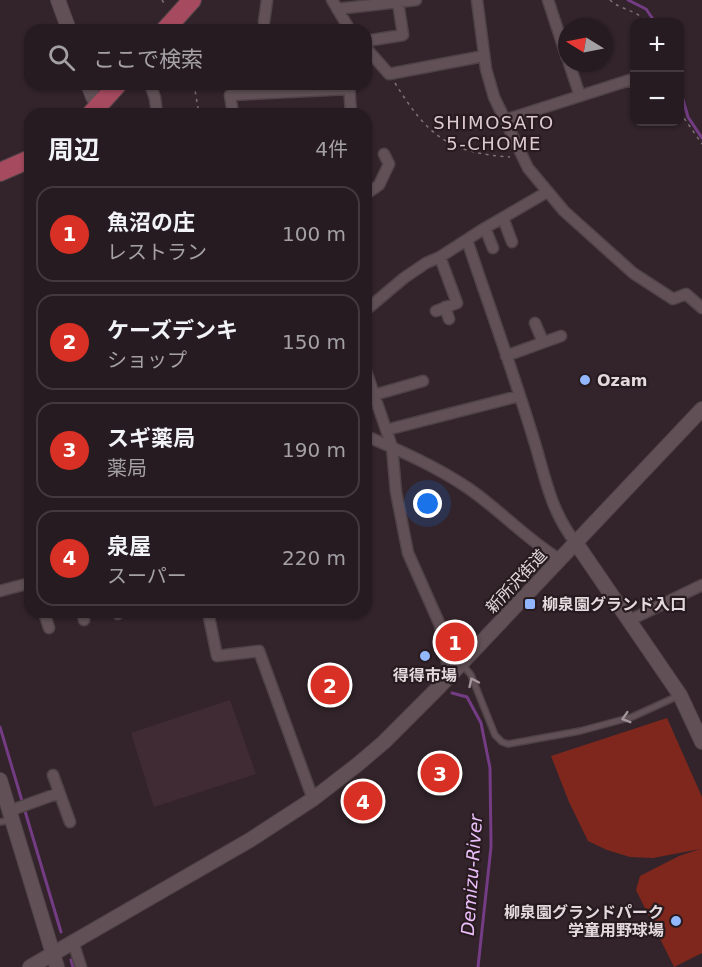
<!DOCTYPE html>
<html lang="ja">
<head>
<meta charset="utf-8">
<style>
  body { margin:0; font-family:"DejaVu Sans","Noto Sans JP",sans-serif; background:#32282d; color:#f1f3f6 }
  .controls { position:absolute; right:18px; top:18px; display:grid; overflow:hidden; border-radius:12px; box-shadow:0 2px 4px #0004 }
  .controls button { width:54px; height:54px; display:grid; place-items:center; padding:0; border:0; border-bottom:2px solid #42393e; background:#261b20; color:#f1f3f6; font:30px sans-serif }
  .compass { position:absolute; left:558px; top:18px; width:54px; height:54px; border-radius:50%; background:#261b20; box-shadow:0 2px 4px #0004; rotate:280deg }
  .you { position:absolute; left:428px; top:504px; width:21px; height:21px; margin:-15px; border:4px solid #fff; border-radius:50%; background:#1a73e8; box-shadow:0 0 0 9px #1a73e833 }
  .badge { display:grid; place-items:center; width:39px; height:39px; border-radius:50%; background:#d93025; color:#fff; font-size:20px; font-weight:700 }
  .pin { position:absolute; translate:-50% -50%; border:3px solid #fff; box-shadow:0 2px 6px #0006 }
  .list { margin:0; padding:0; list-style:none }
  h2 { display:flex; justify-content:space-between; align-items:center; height:78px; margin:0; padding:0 24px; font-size:26px }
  h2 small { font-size:20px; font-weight:400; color:#a4a1a5 }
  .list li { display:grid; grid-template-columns:39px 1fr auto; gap:18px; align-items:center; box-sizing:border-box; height:96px; margin:0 12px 12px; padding:0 12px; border:2px solid #42393e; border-radius:18px }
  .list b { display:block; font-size:22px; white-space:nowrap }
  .list p { margin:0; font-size:20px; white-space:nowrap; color:#a4a1a5 }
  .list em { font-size:20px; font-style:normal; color:#a4a1a5 }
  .icon { flex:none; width:33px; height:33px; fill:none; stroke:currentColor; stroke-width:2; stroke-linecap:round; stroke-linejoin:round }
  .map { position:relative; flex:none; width:702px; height:967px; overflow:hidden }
  .search { position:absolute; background:#261b20; box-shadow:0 2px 4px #0004; left:24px; top:24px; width:348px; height:66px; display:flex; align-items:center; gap:15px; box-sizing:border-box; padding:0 21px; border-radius:18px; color:#a4a1a5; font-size:22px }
  .panel { position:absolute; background:#261b20; box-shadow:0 2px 4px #0004; left:24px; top:108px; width:348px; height:510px; border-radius:18px }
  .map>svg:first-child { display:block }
</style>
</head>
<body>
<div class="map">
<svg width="702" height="967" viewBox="0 0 702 967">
  <rect width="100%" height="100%" fill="#32242a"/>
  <path fill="#402b34" d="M230,700L256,774L154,807L131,733Z"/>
  <path fill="#7f271d" d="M667,718L702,797V953L674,967L636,890L640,876L679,856L700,849L653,858L630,857L607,850L588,841L569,802L551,756Z"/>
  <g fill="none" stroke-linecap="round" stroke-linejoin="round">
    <path stroke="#733c84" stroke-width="3" d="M628,0L646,9L655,22
      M680,89L688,117L702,138
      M452,693L467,697L481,723L490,768L491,847L478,967
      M0,727L61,932
      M71,960L73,967"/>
    <g stroke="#4f4247" stroke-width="8">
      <path id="service" d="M462,664L471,675L495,735L502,742L508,744L580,731L632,717L678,696
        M0,822L10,820"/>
    </g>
    <g stroke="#4f4247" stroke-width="13">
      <path id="minor" d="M332,0L350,30
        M477,0L486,69L494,97L528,168L564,211L633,273L673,299L686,294L702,308
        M548,0L567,58
        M337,9L416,0
        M264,22L267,0
        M366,41L403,35L398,2
        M366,48L389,74L484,56
        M569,63L580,96
        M150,84L155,98L157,114
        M349,84L351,114
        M233,114L230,95L349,89
        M505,120L633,79L634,83
        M366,194L379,185L389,164L384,154
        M503,218L512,242
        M485,228L493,248
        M467,240C489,306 513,371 533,437C545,475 550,511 576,543
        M445,307L449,319
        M366,310L404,278L426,263L440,257L485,228L547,192
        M436,311L457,303L440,257
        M535,323L543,342
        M506,356L561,336
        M366,371L392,447L396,492L408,553L440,625L447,663L453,672
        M374,395L423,381
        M386,430L519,396
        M366,436C401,451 437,467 468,488C500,510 525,538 559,559
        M0,591L30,583
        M44,612L49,628
        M82,612L84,620
        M117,612L118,614
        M208,612L217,656L259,651L313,799
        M628,621L702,585
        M53,775L70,822
        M9,811L59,793
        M73,942L81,967"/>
    </g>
    <g stroke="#4f4247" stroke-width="16">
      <path id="tertiary" d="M58,0L69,30
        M88,84L93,97L100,104
        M576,543L680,695L702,742
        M0,780L57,967
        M30,967L250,840L313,799L357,765L384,742L440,686L702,409"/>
    </g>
    <g stroke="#4f4247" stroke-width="20">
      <path id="primary" d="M165,30L192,0
        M91,114L118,84
        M0,172L30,159"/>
    </g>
    <path stroke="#7e7277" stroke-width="1.5" stroke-dasharray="3 4.5" stroke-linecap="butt" d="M162,0L166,6
      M610,0C620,10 638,10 646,22
      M395,83C427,135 448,153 510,157
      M194,84L199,114
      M680,104L684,118L702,144"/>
    <use href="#service" stroke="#615157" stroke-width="5"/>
    <use href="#minor" stroke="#615157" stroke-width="10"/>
    <use href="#tertiary" stroke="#615157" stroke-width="14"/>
    <use href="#primary" stroke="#a64a5f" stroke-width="18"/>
  </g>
  <defs><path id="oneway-chevron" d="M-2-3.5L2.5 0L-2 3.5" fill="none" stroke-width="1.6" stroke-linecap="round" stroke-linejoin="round" transform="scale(1.5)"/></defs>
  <g stroke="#a2969a">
    <use href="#oneway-chevron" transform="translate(473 682) rotate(-115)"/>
    <use href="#oneway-chevron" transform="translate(626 718) rotate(163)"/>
  </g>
  <g fill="#93b7fd" stroke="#281b20" stroke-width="2">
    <circle cx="585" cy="380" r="6"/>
    <rect x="524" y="598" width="12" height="12" rx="3"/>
    <circle cx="425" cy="656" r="6"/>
    <circle cx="676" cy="921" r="6"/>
  </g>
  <g text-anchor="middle" stroke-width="4.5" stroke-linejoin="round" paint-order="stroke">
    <g font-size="16" font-weight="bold" fill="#e4dadd" stroke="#281b20" text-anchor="start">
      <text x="597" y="386">Ozam</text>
      <text x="542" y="610">柳泉園グランド入口</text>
      <text x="425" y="681" text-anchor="middle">得得市場</text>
      <text x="664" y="918" text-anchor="end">柳泉園グランドパーク<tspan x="664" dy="18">学童用野球場</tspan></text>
    </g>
    <g font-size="16" fill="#e4dadd" stroke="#281b20">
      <text transform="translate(516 581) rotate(-47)" y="6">新所沢街道</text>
    </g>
    <g font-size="18" letter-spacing="1.5" fill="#ddcad1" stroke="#281b20">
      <text x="494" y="129">SHIMOSATO<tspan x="494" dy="21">5-CHOME</tspan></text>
    </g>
    <g font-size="18" font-style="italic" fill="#ecc0fb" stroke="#281b20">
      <text transform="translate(472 875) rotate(-86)" y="6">Demizu-River</text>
    </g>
  </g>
</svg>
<div class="controls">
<button>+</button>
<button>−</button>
</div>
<svg class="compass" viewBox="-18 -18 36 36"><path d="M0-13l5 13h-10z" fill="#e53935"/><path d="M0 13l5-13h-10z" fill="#a4a1a5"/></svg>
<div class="you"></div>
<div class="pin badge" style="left:455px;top:642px">1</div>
<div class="pin badge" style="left:330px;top:685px">2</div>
<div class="pin badge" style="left:440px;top:773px">3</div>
<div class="pin badge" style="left:363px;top:801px">4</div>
<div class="search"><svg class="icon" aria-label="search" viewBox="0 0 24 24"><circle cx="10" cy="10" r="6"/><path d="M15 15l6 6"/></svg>ここで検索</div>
<section class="panel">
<h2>周辺<small>4件</small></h2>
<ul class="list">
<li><span class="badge">1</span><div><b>魚沼の庄</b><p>レストラン</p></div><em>100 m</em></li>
<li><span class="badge">2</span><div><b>ケーズデンキ</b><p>ショップ</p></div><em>150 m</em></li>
<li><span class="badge">3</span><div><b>スギ薬局</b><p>薬局</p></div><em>190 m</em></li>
<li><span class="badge">4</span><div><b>泉屋</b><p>スーパー</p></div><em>220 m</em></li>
</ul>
</section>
</div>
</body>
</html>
